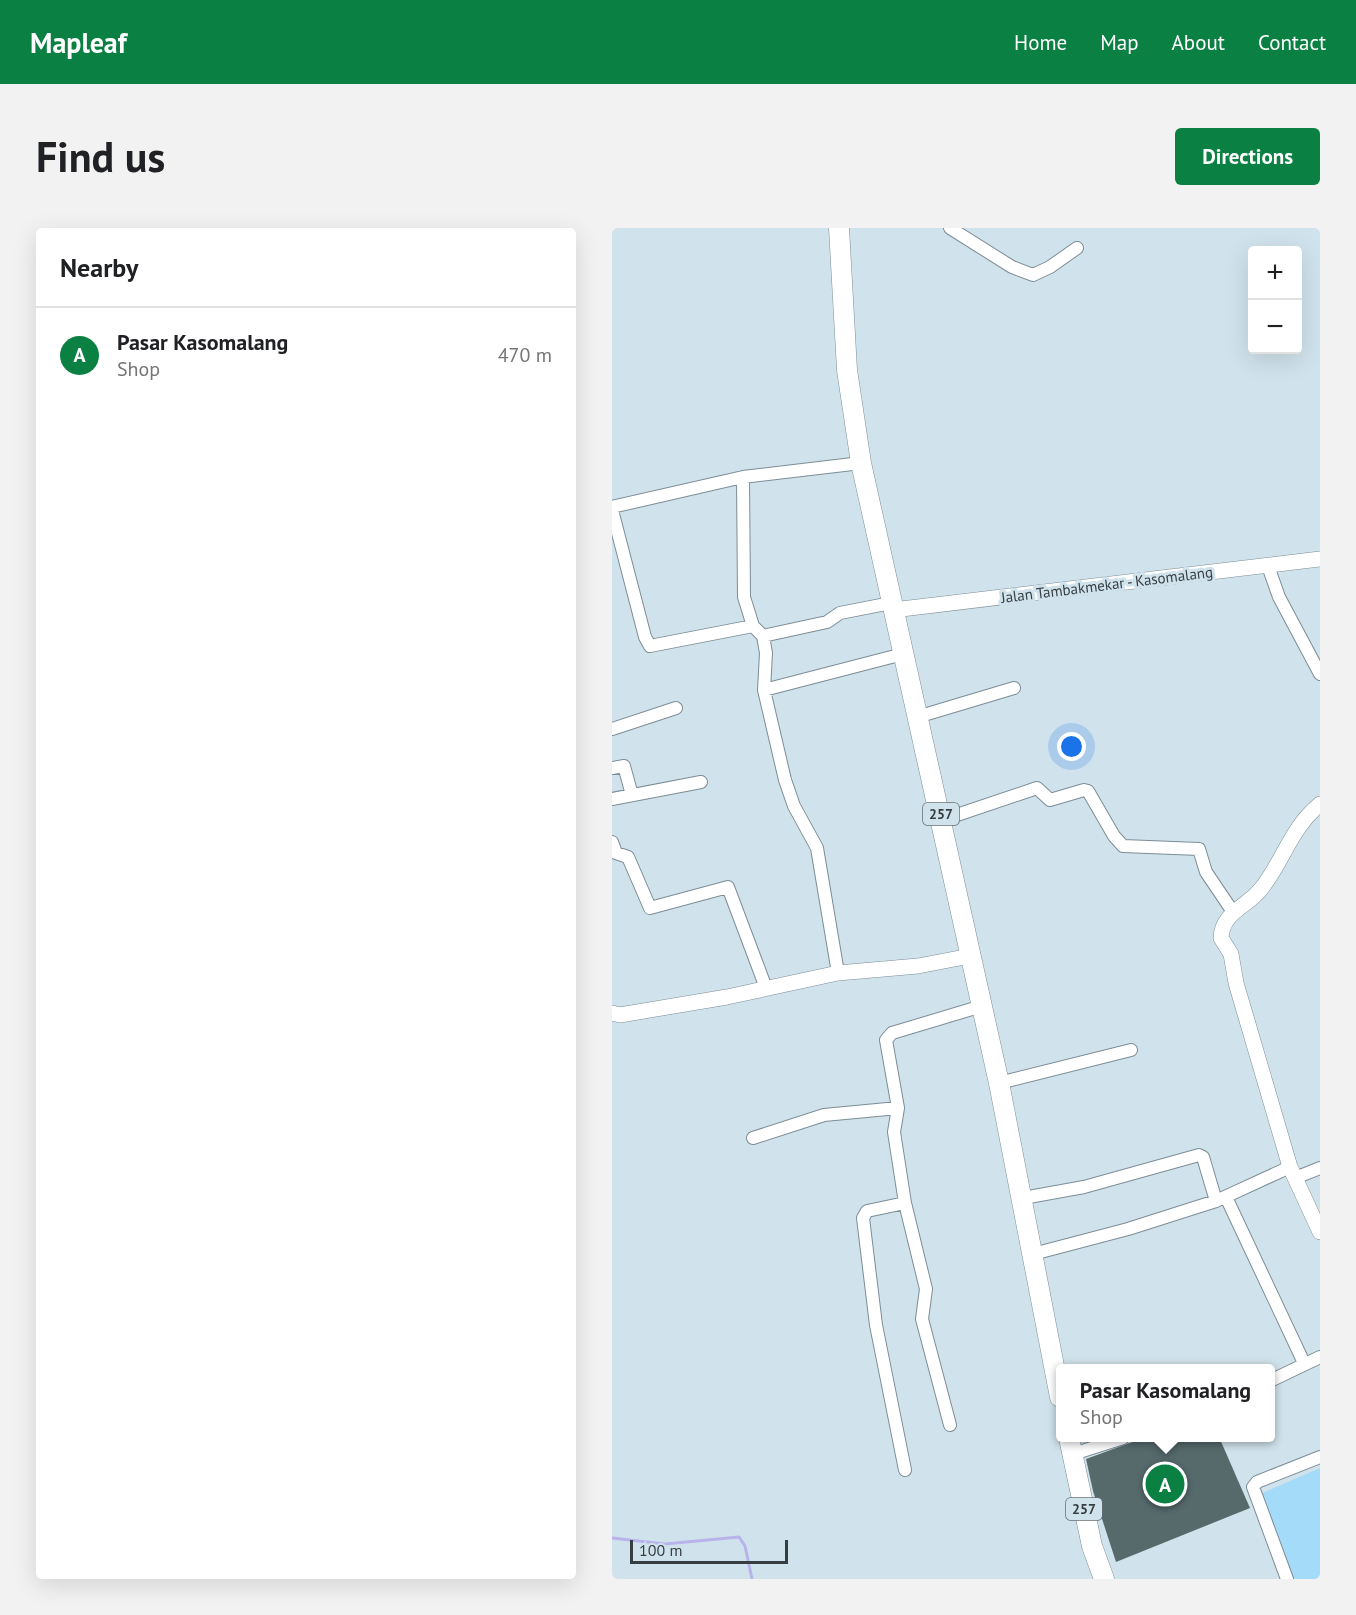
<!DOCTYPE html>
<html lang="en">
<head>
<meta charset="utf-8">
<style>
  body { margin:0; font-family:"PT Sans",sans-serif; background:#f2f2f2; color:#202124 }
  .controls { position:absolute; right:18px; top:18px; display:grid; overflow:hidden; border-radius:6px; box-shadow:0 6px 24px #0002 }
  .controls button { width:54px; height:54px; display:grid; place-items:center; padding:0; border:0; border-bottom:2px solid #e0e0e0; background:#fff; color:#202124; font:30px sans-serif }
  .scale { position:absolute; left:18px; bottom:15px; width:158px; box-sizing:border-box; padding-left:6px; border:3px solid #373e42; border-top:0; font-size:16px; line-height:21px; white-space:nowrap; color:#373e42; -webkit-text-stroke:4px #d0e2ec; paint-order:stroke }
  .you { position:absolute; left:460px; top:519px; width:21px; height:21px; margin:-15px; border:4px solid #fff; border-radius:50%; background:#1a73e8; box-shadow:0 0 0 9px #1a73e833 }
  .badge { display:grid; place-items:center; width:39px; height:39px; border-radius:50%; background:#0b8043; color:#fff; font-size:20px; font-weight:700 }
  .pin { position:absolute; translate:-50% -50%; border:3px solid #fff; box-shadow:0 2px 6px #0006 }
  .popup { position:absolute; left:444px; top:1136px; width:219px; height:78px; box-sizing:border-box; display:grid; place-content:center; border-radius:6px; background:#fff; filter:drop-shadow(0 2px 4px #0005); font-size:20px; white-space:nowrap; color:#757577 }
  .popup b { font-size:22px; color:#202124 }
  .popup::after { content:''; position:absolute; left:50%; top:100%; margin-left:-12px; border:12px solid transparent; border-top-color:#fff }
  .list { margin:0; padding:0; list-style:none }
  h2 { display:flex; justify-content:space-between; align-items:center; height:78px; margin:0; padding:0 24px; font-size:26px }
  h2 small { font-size:20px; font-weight:400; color:#757577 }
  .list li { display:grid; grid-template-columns:39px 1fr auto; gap:18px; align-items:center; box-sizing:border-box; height:96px; padding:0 24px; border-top:2px solid #e0e0e0 }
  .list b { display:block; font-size:22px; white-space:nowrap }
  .list p { margin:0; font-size:20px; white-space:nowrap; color:#757577 }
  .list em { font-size:20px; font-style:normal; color:#757577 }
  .map { position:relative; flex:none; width:708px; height:1351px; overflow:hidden; border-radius:6px }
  header { display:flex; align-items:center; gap:36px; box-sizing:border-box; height:84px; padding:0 30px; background:#0b8043; color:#fff }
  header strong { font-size:28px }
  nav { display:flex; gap:33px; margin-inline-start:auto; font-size:21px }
  .intro { display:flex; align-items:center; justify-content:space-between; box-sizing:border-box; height:144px; padding:0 36px }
  h1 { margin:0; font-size:42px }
  .button { padding:15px 27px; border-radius:6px; background:#0b8043; color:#fff; font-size:21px; font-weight:700 }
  main { display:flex; gap:36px; padding:0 36px }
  aside { flex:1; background:#fff; border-radius:6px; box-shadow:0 6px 24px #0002 }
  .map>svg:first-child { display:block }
</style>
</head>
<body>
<header>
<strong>Mapleaf</strong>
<nav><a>Home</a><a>Map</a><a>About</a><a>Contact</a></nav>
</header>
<div class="intro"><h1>Find us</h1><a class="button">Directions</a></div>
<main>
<aside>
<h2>Nearby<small></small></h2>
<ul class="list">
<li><span class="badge">A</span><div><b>Pasar Kasomalang</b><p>Shop</p></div><em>470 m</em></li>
</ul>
</aside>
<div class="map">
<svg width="708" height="1351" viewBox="0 0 708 1351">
  <rect width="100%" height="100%" fill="#d0e2ec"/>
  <path fill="#a3dbf9" d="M708,1240V1351H673L641,1269Z"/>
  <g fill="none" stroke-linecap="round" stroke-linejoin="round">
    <path stroke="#b8b4eb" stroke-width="3" d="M0,1310L53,1316L127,1309L133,1318L140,1351"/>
  </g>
  <path fill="#566a6c" d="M534,1209H607L638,1280L504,1334L481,1263L474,1231Z"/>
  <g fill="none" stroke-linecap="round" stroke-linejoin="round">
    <g stroke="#7d8d97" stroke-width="14">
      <path id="minor" d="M338,0L400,39L421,47L438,39L465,20
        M131,249L132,369L141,398L151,408L154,425L152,462L173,552L182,578L205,620L226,745
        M0,279L131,249L249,235
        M0,282L33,409L38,418L141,398
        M656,338L667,369L708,446
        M151,408L215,394L228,385L279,375
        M152,462L291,426
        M305,489L402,460
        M0,501L64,480
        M0,540L12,538L20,567
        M0,571L89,554
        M330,592L425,560L438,572L472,562L476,563L502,608L511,618L587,621L594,644L621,684
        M0,614L4,625L16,629L38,680L116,659L154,760
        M387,855L519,822
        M141,910L212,887L286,880
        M683,950L708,940
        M614,969L692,1135
        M411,970L472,959L587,927L591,929L604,973
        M421,1026L516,1001L604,973L678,939
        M658,1153L708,1129
        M338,1197L310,1091L314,1061L293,975L282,904L286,880L274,812L280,805L370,778
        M461,1226L511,1210
        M293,1242L264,1097L251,990L255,983L293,975
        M675,1351L641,1259L645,1254L708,1229"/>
    </g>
    <g stroke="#7d8d97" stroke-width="16">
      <path id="tertiary" d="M281,382L708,331
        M708,576C678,601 672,632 649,661C635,679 610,684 609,710L619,726L624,755L678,939L708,1004
        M0,785L8,787L115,769L226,745L306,738L358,728"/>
    </g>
    <g stroke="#7d8d97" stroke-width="21">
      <path id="primary" d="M227,0L235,142L249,235L387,855L448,1169
        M457,1210L480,1318L492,1351"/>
    </g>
    <use href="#minor" stroke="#fff" stroke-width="12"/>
    <use href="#tertiary" stroke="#fff" stroke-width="15"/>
    <use href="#primary" stroke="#fff" stroke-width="20"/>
  </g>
  <g text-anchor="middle" stroke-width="6" stroke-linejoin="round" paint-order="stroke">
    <g fill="#d0e2ec" stroke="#656f75" stroke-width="1.5">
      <rect x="311" y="575" width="36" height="22" rx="4.5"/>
      <rect x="454" y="1270" width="36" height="22" rx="4.5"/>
    </g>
    <g font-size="14" font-weight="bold" fill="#373e42">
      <text x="329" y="591">257</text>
      <text x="472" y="1286">257</text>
    </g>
    <g font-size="15" fill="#373e42" stroke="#d0e2ec">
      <text transform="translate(495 357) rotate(-7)" y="5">Jalan Tambakmekar - Kasomalang</text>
    </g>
  </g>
</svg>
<div class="controls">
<button>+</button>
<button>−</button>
</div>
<div class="scale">100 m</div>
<div class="you"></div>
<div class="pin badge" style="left:553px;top:1256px">A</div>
<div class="popup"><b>Pasar Kasomalang</b>Shop</div>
</div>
</main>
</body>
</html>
